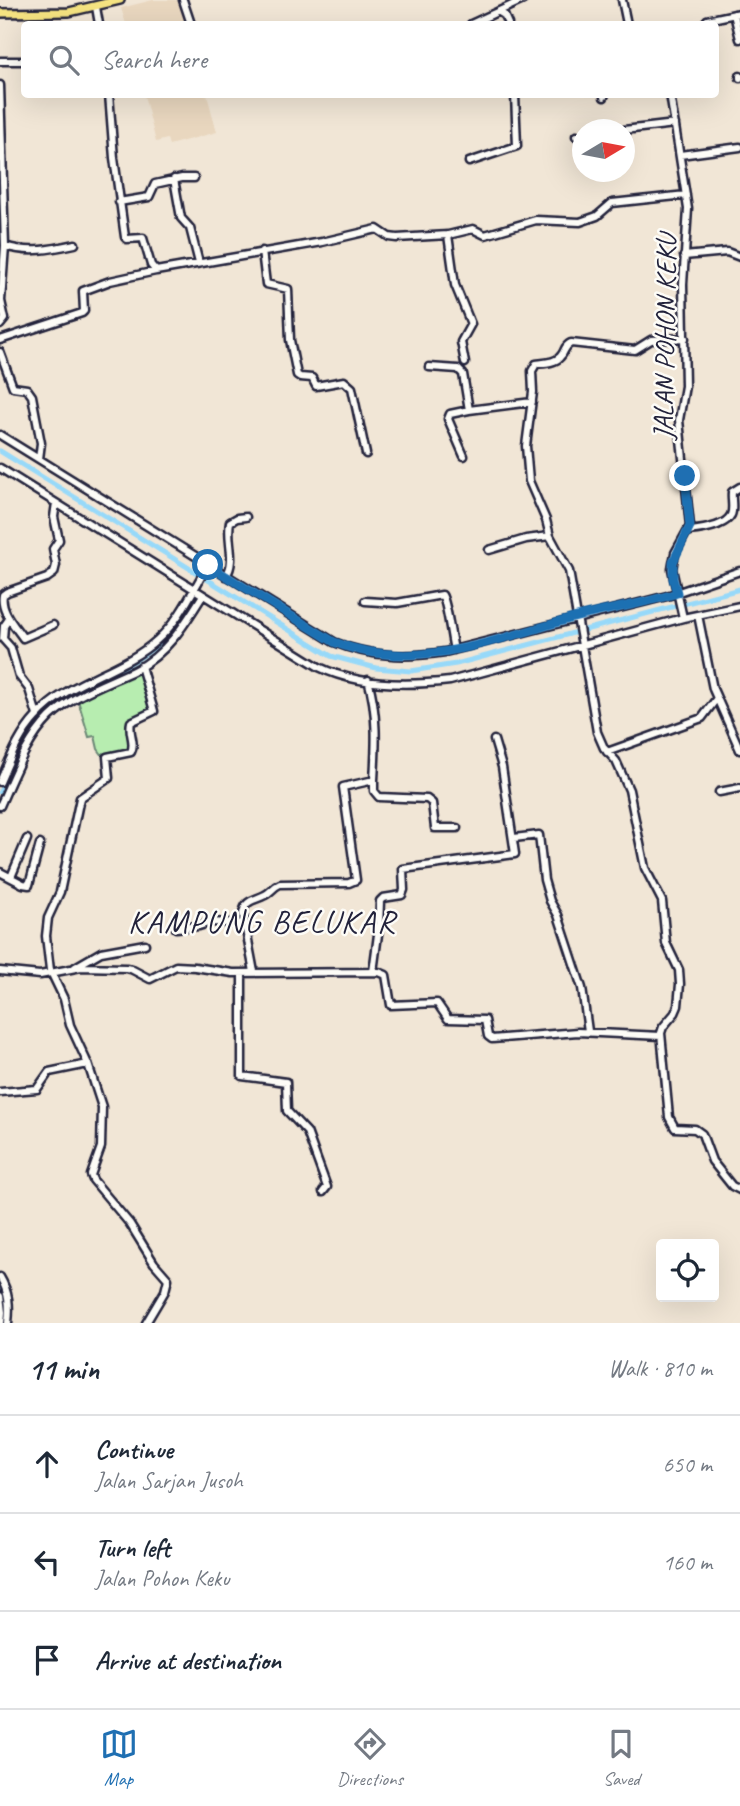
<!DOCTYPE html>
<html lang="en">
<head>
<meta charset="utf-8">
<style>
  body { margin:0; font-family:Caveat,sans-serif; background:#f6f6f7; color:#1f2937 }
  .controls { position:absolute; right:21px; bottom:21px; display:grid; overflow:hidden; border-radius:7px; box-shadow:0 7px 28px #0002 }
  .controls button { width:63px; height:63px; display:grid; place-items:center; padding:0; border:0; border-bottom:2px solid #e0e1e3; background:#fff; color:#1f2937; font:35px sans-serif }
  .compass { position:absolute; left:572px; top:119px; width:63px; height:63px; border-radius:50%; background:#fff; box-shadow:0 7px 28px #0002; rotate:80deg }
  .stop { position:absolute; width:21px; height:21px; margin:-16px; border:5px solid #1f6fb2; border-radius:50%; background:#fff }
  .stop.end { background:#1f6fb2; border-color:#fff; box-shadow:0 2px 7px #0008 }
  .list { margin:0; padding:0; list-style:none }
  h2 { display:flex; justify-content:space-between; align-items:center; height:91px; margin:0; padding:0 28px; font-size:30px }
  h2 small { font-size:23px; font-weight:400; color:#747a83 }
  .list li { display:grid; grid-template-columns:46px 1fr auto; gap:21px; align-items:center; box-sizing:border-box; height:98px; padding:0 28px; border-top:2px solid #e0e1e3 }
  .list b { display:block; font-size:26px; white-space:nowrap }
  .list p { margin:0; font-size:23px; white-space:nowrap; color:#747a83 }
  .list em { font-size:23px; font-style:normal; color:#747a83 }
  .icon { flex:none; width:38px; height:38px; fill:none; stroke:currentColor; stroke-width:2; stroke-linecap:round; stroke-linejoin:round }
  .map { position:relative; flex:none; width:740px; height:1323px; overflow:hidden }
  .search { position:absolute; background:#fff; box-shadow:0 7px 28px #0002; left:21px; right:21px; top:21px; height:77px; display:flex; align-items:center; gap:18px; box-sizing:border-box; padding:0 24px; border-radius:7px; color:#747a83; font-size:26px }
  .sheet { height:385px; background:#fff }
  nav { display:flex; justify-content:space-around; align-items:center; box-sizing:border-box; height:98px; border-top:2px solid #e0e1e3; background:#fff; font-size:19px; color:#747a83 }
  nav a { display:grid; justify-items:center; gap:4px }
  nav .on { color:#1f6fb2 }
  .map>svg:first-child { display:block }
</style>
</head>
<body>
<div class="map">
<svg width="740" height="1323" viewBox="0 0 740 1323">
  <rect width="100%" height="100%" fill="#f1e6d6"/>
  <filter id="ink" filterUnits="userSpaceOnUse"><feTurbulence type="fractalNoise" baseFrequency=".0143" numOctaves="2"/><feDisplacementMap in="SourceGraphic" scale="14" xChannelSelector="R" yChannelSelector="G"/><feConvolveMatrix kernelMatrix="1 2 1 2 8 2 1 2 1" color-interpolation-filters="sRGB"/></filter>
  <g filter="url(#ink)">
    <path fill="#e9d7bf" d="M153,0H183L189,24H126L121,8Z
      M144,95H207L217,132L169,145L167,139L156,142Z"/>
    <path fill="#b7edb0" stroke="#6c8876" stroke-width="2" d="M138,668L151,705V711L127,721L131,743L129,752L103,756L98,749L95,736L89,737L77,697Z"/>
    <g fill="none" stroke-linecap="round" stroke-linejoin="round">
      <path stroke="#97d9f9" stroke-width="5" d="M0,451L331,656L376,668L411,671L456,664L740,589
        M0,792C12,765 24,733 45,712C75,683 119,675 152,649C171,634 183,615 195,595
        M0,1285L6,1310L4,1323"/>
      <g stroke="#22223b" stroke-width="11">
        <path id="minor" d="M183,0L191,24
          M622,0L627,24
          M96,7L99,24
          M499,12L504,15L508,24
          M734,14L740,39
          M471,24L523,0
          M704,24L707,20L740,13
          M0,61H24
          M740,76V78
          M0,85L5,246L1,301L5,319L0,325
          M109,94L114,158L125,237L127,239L143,238L151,265L156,271
          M670,94L688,209L683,284L685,386L679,420L690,526L675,553L672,569L683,618
          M604,97L605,94
          M624,130L675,124
          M576,136H582
          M680,155L740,147
          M469,162L517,146L515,94
          M174,179L181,218L190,228L199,263
          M119,202L149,197L155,184L182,178H194
          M448,235L473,229L485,235L536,220L580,222L597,216L612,203L686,195
          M5,246C29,254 52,249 75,244
          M262,251L266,284L288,289L290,340L297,375L300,377L312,378L316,386L344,381L352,388L366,454
          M684,256L727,252L740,257
          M685,338L651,340L635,350L571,343C563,347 566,351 560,357C555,363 544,363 536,364L532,371L533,392L526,446L529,481L546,520L550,536L569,571L597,732L604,748L616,761L629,790L645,868L662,901L666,943L679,970L680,984L678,1006L675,1013L663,1027L661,1033L669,1117L675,1128L695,1129L702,1134L712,1161L732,1186L740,1190
          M0,340L82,313L84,311L83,291L110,281L156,271L322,242L377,229L389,237L397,238L448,235L455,285L471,324L461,342L465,363
          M0,352L13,387L27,389L32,396L41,443L39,459
          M429,367L458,369L463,374L469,410L532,402
          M0,435L334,642C370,657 406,658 445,652L667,596L740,571
          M464,456L448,419L450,414L469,410
          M0,468L319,667C358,686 407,686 450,681L683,618L740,606
          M688,531C699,530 725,527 731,515C734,509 731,499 732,492L740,487
          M489,550L526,539L550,536
          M226,576C237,560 226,540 230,522L237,518L246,517
          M365,601L397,603L442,595C447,602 451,638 454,650
          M698,615L713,689L740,750
          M9,619L4,626L3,639L11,648L19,676L29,689L37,715
          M53,625L23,638C14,625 0,611 3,595L7,592L47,578L54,573L56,565L53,549L59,540L54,517L56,503
          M141,666L154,711L131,722C128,733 136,742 131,752L107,757L109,778L80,798L60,892L48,918L46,936L50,970L64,999L70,1025L88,1064L102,1107L101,1147L91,1175L93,1180L130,1224L154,1263L168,1279L165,1291L146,1323
          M368,680C378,713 376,746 374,780
          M607,752L702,718L717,698
          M0,782C10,759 19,735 36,717C68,680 122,672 157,640C180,620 193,590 208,565
          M719,792L740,788
          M0,806C14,775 26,741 50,717C74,694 106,684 135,670C167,654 185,624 203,595
          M514,838L539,835L544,880L550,901L558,915L582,988L588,1031
          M0,872L23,884L29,885L40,844
          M11,877L27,839
          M176,928L199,926L212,922L244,924
          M75,967L101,952L145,944
          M0,971L40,975L81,967L126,968L131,969L150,979L176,966L195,967L233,973L379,972L386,975L391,1005L437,1003L448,1019L485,1020L488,1036L492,1039L578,1032L661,1036
          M254,972L243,914C245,899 254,901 265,895C271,892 273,887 280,884L349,883L356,880L343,787L374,780V791L379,797L427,799L432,803L435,828H457
          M373,972L379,927L380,901L383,898L402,895L404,890L403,869L515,854L502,767L494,740
          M242,973V1076L286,1082L287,1111L307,1132L327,1187L323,1192
          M0,1092L37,1089L49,1072L88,1064
          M0,1277C9,1292 10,1306 8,1323
          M0,1296L2,1312L1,1323"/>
      </g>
      <g stroke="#22223b" stroke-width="12">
        <path id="major" d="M0,13L69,12L120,0"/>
      </g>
      <use href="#minor" stroke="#fdfcf7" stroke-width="6"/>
      <use href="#major" stroke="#f5e381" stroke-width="7"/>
    </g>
  </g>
  <g fill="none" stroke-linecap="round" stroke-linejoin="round" filter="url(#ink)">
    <path stroke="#1f6fb2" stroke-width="9" d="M208,565L334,642C413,674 496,639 573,618C608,609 643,604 677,593L673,579V562L690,526L685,476"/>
  </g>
  <g text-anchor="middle" stroke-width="5" stroke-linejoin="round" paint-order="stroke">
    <g font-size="28" fill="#22223b" stroke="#fdfcf7">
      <text transform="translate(664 337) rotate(-89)" y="10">JALAN POHON KEKU</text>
    </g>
    <g font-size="32" letter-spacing="2" fill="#22223b" stroke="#fdfcf7">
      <text x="262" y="932">KAMPUNG BELUKAR</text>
    </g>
  </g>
</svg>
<div class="controls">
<button><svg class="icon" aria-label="locate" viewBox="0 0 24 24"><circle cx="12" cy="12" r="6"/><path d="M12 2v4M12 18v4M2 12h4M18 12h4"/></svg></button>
</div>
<svg class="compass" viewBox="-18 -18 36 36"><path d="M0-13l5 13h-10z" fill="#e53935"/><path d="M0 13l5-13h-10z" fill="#747a83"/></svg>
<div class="stop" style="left:208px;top:565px"></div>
<div class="stop end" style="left:685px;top:476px"></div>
<div class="search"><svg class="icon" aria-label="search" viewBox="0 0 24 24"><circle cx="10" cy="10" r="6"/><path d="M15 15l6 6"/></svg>Search here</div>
</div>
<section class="sheet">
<h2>11 min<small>Walk · 810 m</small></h2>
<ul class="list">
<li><svg class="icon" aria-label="ahead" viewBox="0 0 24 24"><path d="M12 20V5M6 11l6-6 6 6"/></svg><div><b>Continue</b><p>Jalan Sarjan Jusoh</p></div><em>650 m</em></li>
<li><svg class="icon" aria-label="left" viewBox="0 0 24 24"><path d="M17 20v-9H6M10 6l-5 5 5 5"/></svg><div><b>Turn left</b><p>Jalan Pohon Keku</p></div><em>160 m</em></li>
<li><svg class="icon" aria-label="arrive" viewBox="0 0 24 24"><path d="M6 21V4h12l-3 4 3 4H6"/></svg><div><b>Arrive at destination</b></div></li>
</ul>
</section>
<nav>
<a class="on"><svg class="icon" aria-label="map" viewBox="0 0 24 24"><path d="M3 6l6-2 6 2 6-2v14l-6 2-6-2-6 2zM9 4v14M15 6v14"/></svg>Map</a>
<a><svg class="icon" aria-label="directions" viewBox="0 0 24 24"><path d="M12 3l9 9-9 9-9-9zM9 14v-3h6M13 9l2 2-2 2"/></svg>Directions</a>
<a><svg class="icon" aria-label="saved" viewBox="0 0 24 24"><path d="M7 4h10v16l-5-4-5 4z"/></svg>Saved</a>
</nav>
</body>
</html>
